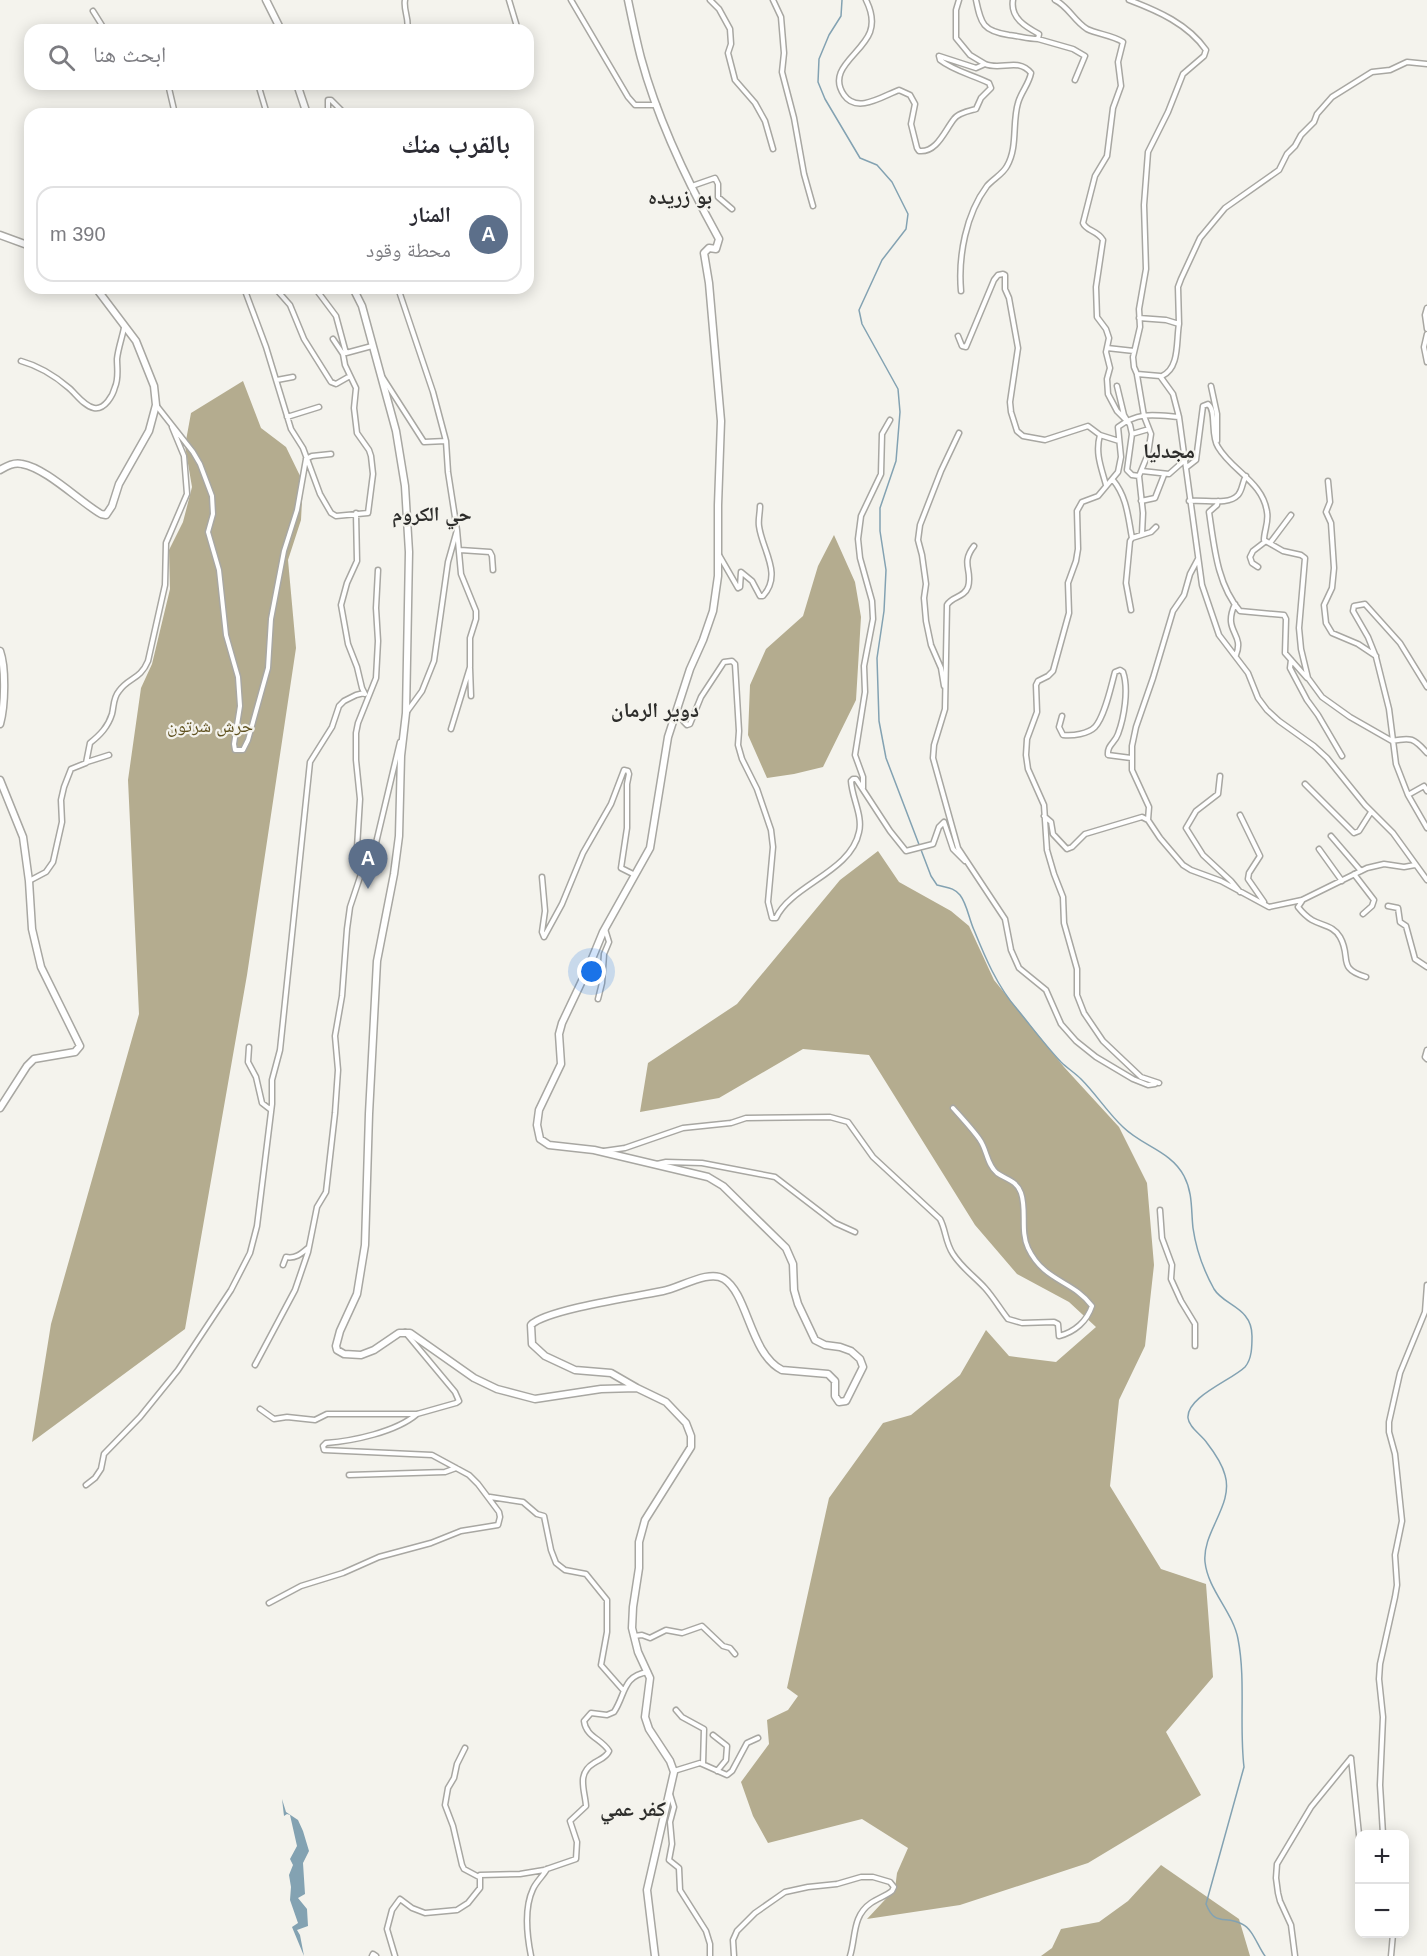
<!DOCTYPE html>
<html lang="ar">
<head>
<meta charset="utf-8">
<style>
  body { margin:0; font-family:Arial,"Noto Naskh Arabic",sans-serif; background:#f7f7f7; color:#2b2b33; direction:rtl }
  .controls { position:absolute; right:18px; bottom:18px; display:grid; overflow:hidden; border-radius:12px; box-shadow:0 3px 15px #0003 }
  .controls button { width:54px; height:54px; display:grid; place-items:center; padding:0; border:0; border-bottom:2px solid #e1e1e2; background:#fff; color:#2b2b33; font:30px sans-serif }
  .you { position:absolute; left:592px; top:972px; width:21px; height:21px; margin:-15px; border:4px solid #fff; border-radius:50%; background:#1a73e8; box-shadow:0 0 0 9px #1a73e833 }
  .badge { display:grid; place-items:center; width:39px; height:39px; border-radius:50%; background:#1b81ab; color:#fff; font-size:20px; font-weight:700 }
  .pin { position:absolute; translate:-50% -50px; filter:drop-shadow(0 2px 3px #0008) }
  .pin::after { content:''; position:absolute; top:32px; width:21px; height:18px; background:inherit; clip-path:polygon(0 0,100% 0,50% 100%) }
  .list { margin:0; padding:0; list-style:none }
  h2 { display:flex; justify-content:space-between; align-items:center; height:78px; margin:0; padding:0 24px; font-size:26px }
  h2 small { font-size:20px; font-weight:400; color:#7c7c81 }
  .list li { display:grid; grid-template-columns:39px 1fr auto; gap:18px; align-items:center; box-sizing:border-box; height:96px; margin:0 12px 12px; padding:0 12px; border:2px solid #e1e1e2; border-radius:18px }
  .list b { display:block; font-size:22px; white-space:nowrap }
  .list p { margin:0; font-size:20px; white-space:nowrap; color:#7c7c81 }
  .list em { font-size:20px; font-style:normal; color:#7c7c81 }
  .icon { flex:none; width:33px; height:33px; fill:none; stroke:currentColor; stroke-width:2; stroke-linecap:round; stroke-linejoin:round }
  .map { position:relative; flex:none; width:1427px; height:1956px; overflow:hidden; direction:ltr }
  .search { position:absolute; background:#fff; box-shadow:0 3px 15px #0003; left:24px; top:24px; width:510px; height:66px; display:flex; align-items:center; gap:15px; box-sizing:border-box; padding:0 21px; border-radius:18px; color:#7c7c81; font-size:22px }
  .panel { position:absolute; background:#fff; box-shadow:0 3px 15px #0003; left:24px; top:108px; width:510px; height:186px; border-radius:18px; direction:rtl }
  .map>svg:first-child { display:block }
</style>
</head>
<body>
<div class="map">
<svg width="1427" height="1956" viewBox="0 0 1427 1956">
  <rect width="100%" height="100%" fill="#f4f3ed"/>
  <path fill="#b4ac8f" d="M243,381L261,428L286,447L303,482L301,520L288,560L296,648L247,975L185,1329L32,1442L51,1324L139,1014L128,780L141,688L152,664L170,589L169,550L183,522L192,487L185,446L191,413Z
    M834,535L855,582L861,617L856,700L823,767L794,774L767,778L748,735L750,685L766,649L803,616L818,566Z
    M878,851L899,882L951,911L969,926L994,980L1064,1067L1119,1127L1147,1183L1154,1265L1145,1346L1119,1400L1110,1486L1161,1569L1206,1584L1213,1677L1166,1732L1201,1795L1088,1863L960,1905L867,1919L895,1889L897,1873L908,1848L862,1819L768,1843L753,1816L741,1782L769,1744L767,1720L788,1710L798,1696L787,1688L829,1498L883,1423L911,1415L960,1375L986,1330L1009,1356L1056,1362L1096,1327L1069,1302L1017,1274L975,1225L869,1055L803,1049L719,1098L640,1112L648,1063L737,1004L840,880Z
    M1161,1865L1239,1919L1250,1956H1041L1052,1948L1061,1929L1099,1922L1128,1901Z"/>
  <path fill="#83a2b2" d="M282,1799L286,1812L298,1820L303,1831L309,1851L303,1863L305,1894L298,1898L307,1909L308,1926L297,1930L300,1935L304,1956L292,1927L298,1923L290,1900L291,1887L289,1875L293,1865L290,1859L297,1846L290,1815L287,1814L284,1816Z"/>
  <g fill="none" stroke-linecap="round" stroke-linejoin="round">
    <path stroke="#83a2b2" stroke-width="1.5" d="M842,0L841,16L829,35L819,59L818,82L825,99L860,158L877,165L892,182L908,214L906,229L882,260L859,310L862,324L898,389L900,412L896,461L880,508V531L886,570L884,611L877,658L879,721L886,758L931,876L937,885C947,888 953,887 960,895C967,904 969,919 974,930C985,957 997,986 1017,1009C1031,1026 1045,1045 1061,1062C1067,1068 1075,1073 1081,1079C1096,1094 1108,1113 1123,1127C1142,1146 1171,1151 1184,1176C1193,1193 1191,1211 1193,1228C1196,1249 1204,1271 1214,1289C1224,1306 1252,1307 1252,1336C1252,1346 1252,1359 1245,1367C1232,1380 1186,1397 1188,1418C1189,1428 1202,1435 1207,1443C1214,1452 1222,1464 1225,1475C1234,1505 1202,1532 1205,1562C1208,1590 1233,1612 1238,1639C1246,1680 1239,1725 1244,1767L1206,1904C1215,1927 1225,1915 1242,1924C1253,1929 1258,1947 1265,1956"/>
    <g stroke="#a8a7a2" stroke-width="7">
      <path id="street" d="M405,0C403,10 410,20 407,30
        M509,0L518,30
        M571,0L628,97L635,105H657
        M710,0L719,9L730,29L731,44L728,53L735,80L755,103L765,121L773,149
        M773,0L781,17L784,53L782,72L794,118L804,174L813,206
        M866,0C871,10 874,21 870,32C862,54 826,69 844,95C857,114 883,96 899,90L910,95L915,104L911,124L917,148L919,151C937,153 945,130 954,119C958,113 969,111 976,109L981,98L991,88L989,83C973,75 954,71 940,60L939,56L976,68L985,64C1001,71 1018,57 1031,73C1029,84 1021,92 1018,103C1012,123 1018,147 1007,166C1003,174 993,179 987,186C966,214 958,256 961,291
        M959,0L956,10V38L970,55L985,64
        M976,0C981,24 983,31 1009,35C1019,36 1028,39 1038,39L1039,34C1026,27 1010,18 1013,0
        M1055,0C1068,6 1074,21 1087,29C1097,34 1112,35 1123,42L1118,62L1121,86L1113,108L1107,156L1095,176L1083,223C1086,231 1097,230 1103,240L1096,287L1097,317L1106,329L1109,338L1106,352L1110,368L1107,379L1108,394L1117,411L1127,421
        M1129,0C1158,11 1188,24 1206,50L1204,56L1183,74L1168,112L1148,152L1144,205L1146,269L1139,309L1140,327L1133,357L1134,367L1137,374L1160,376L1173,394L1179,417L1202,585L1219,635L1248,673L1258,698L1267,710L1279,721L1314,746L1327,758L1365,805L1393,833L1427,880
        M93,11L103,27L107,30
        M1038,39L1073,49L1085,56L1075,80
        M528,66L529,69
        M168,84L175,114
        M258,84L267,114
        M328,114V100H331L345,114
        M692,186L715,178L718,184V197L732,209
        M244,288L266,347L291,429L303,448L320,494L331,513L336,516L368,513L373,474L371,456L369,450L357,433L354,408L356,388L345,365L343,354L333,339
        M275,288L290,305L304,339L331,382L336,384L350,376
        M315,288L336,316L346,353
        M398,288L433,392L446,441L448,472L457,530L448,562L434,661L422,691L406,713
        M1427,308L1425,315L1427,329
        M1139,318L1166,320L1179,324C1176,341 1180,368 1162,376
        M1179,324L1178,287L1181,279L1200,238L1225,208L1279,170L1287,154L1295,146L1301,135L1314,122L1317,114L1332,97L1372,72L1390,70L1407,62L1427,64
        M1427,334L1424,347L1427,362
        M958,336L962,346L966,347L994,280L998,275L1003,274L1005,275V289L1009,298L1018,348L1010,402L1011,412L1017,431L1023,436L1045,440L1088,426L1100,435L1119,441
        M1107,348L1134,351
        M346,353L372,346
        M21,361C39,366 54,375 69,388C76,394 84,406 94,408C105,410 113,395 115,387C119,378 117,369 117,359C118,349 122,338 124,328
        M1137,375L1144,416L1151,434L1148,454L1139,476L1143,513L1142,534
        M383,378L424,442L446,441
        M277,380L293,377
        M1117,386L1124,415L1130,425L1132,434L1127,470L1132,475L1139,476
        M1211,386L1217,414V441
        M156,405L193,452L200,464L212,496L213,514L208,532L219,570L226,635L238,677L240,706L234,744L235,750H243L248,740L268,668L271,619L284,551L297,510L306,459
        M287,417L319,407
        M1132,434L1149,429
        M1100,435C1095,453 1101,467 1106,485
        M306,459L312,456L331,454
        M1187,467L1196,460L1203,406L1208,404C1217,411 1210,435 1218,447C1232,471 1263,482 1267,512C1269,522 1264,531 1264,540L1283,551L1301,555L1305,558L1299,628L1301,649L1308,678L1322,697L1350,717L1392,741C1411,737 1414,738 1427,753
        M1142,471L1169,474L1186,459
        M1113,480C1127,497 1128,517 1132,538
        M1328,481L1330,502L1326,512L1331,523L1334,568L1332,588L1324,605L1326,623L1332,633L1358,644L1376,656
        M1141,501L1155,498L1164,475
        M1189,501C1204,499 1228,506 1238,495C1243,489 1242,482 1246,476
        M1218,501L1217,505L1209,512C1214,545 1217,585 1240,611L1284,615L1286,619L1285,653L1307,678
        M356,513L357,561L347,583L341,605L348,644L357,667L362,688L365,694
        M1270,543L1291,515
        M974,546C960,564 973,570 968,587C964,598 952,596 947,605L945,709L934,745L933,758L958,848L1005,919L1011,950L1019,968L1046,990L1061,1024L1076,1041L1096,1057L1133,1079L1148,1085L1155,1084
        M460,550L490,552L492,556L493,570
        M719,555L738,588L740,587L741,572L752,581L760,596H763C783,574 762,550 759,526C758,520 760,513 760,506
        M1258,567L1252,563L1250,557L1253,551L1266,541
        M1235,604C1222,632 1245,633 1236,655
        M1131,610L1126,583L1130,541L1132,538L1151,532L1156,527
        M1291,660L1290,668L1307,700L1318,715L1342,756
        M470,668L471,696
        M944,686L941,668L931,645L926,621L924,598L926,584L922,555L918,540L920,525L941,471L959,433
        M1427,687L1400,643L1365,604L1354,606L1353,611L1368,637L1376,657L1389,709L1396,764L1408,795L1427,828
        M678,709C679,715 681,720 687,725L690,724L701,697L724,662L732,661L735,664L739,731L738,745L742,759L757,789L771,830L773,847L768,902L772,918H776C791,885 851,872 859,832C863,816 852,798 851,781L853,779H856L890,831L906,851L933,844L939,827L944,822L953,849L965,861
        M1062,716L1059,727L1063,735C1073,736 1088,734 1095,727C1105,716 1111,686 1115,672L1120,670L1123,672C1129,689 1124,718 1118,734C1115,743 1107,745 1108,755L1131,758
        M451,729L470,667V638L476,619V611L461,574L457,530
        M87,762L109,755
        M1220,776L1218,794L1196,811L1186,828L1203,855L1231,881L1240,892
        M1305,784L1354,833L1359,831L1371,812
        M863,788V777L855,755L865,692L864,666L873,619L872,601L860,558L858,539L861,516L881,474L882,434L890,420
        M1408,795L1424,786L1427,791
        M1240,815L1260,856L1249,873L1248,879L1264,902
        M1044,816L1051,822L1053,834L1067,849L1072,847L1085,834L1142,817L1148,820L1160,838L1183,865L1191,870L1221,881L1269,907L1302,900L1367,868L1384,864L1404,867L1415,865
        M1148,820L1149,807L1132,770V746L1136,727L1153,678L1173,611L1184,595L1190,574L1198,559
        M1331,836L1361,871
        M1319,849L1342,881
        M362,871L371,864L400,742
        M1354,874L1374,900L1372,906L1363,914
        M542,877L545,911L542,932L544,937L562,904L583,853L611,804L624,770L628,771L629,774L627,784V828L621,868L635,875
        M29,881L46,872L53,862L62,822L61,800L64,787L71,769L86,763L90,743C100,735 108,727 112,714C114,706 113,698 119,691C129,677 140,680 148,661L165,585L166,543L187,494L184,456L172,427
        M1302,901L1298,907C1302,912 1307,917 1312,920C1323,926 1334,926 1340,937C1352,958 1336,968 1366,977
        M1388,906L1398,908L1400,922L1406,926L1415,959L1427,967
        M598,999L602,983L604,954L609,942L605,929
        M249,1047L248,1062L256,1077L262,1103L271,1110
        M1427,1050L1425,1057L1427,1059
        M1159,1083L1141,1077L1103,1041L1084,1013L1077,995V969L1064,923L1063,897L1054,874L1047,850L1044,805L1028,769L1026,755L1027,739L1037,712L1036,685L1038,681L1048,676L1053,671L1069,613L1068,583L1076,561L1078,549L1077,511L1082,502L1098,496L1118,472L1121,457L1118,427C1139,411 1155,415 1179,417
        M604,1151L625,1148L683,1128L731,1123L746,1118L830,1117L848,1122L873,1157L940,1219C946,1230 945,1242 953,1254C962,1268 974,1276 985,1288C994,1298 1000,1309 1008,1319L1022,1323L1054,1322L1058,1324L1059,1336C1075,1332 1087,1321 1092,1306C1073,1280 1044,1282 1028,1248C1020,1231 1027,1210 1021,1193C1016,1180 1007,1180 997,1173C987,1165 987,1150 980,1140C974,1131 961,1117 953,1108
        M657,1164L666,1162L702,1163L775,1177L835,1223L855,1232
        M1160,1210L1162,1238L1172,1265L1171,1279L1181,1301L1195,1324V1346
        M283,1265L286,1257C295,1259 301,1254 308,1248
        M255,1365L295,1290L308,1252L317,1207L326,1192L335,1113L338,1070L335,1036L342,996L347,929L350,907L362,871L356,864L360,799L356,760V733L358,723L376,678L378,641L376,608L378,570
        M260,1409L274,1419L287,1417L315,1420L327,1414H417L456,1403L459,1401L455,1392L405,1332
        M349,1475L445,1472L456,1468
        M86,1485L95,1478L101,1469L104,1454L140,1417L178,1370L231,1290L250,1253L257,1226L272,1104V1080L280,1050L310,762L332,727L339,706L344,701L356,695L364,693
        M490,1497L523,1502L537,1514L544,1516L551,1550L556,1563L565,1570L586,1574L607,1600V1632L601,1665L623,1690
        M269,1603L301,1586L343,1573L379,1557L431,1543L461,1531L498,1525L500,1517L499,1512L478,1484L469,1475L432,1455L324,1450L323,1446L326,1443C353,1441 396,1432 417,1414
        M634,1636L642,1635L650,1638L666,1630L682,1633L702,1626L723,1646L730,1648L735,1654
        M676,1710L682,1717L704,1729L703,1764
        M713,1735L727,1746L726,1760L717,1771
        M465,1748L457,1764L454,1778L448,1788L445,1805L453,1826L462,1865L464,1869L479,1877
        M1351,1758L1360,1844
        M674,1771L700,1763L727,1775L732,1771L747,1743L758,1738
        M670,1794L674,1807L670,1822L672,1844L669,1860L679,1868L680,1890L706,1931L710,1944V1956
        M1383,1834L1380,1785L1383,1717L1379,1679L1380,1664L1395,1597L1397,1585L1395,1555L1402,1521L1395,1454L1389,1432V1422L1400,1373L1425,1312L1427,1285
        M372,1956L373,1954L376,1956
        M395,1956L387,1929L392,1910L400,1899L412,1908L425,1913L457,1910L468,1903L480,1888V1875L520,1874L544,1870L576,1859L577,1842L570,1821L586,1806C585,1790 576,1774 594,1763C600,1759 606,1758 609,1751C602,1739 586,1737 584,1721L591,1713L607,1715L614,1712C626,1694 622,1676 648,1672
        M531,1956C527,1936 524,1908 533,1889C536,1882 543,1876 547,1869
        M734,1956L733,1940L737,1931L755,1913L785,1892L808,1887L837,1884L861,1877H873L890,1882L894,1887L892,1891C886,1896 878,1898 871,1903C852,1916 856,1937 850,1956
        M1295,1956L1291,1925L1280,1901L1278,1893L1276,1878L1277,1864L1311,1807L1351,1758
        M1391,1956L1393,1934"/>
    </g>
    <g stroke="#a8a7a2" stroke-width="9">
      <path id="secondary" d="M266,0L281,30
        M628,0C632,19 636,39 641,58C658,121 688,183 719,239L716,249L709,248L704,253L709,283L721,421L718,505V576L713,611L703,640L690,669L668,737L650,848L603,932L589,966L562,1023L559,1034L561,1064L539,1110L537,1125L540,1139L549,1145L594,1150L708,1177L723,1186L786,1248L793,1264L794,1290L798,1304L815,1340L825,1345L840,1347L851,1351L860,1359L863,1367L846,1401L839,1402L835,1396V1381L828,1374L782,1370C750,1354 748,1294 724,1279C709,1269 680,1288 663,1291C638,1296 545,1310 531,1325L532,1344L545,1356L575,1370L611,1373L637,1388
        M297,84L307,114
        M0,235L30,246
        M353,288L362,306L396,431L405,486L409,552L406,713L401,756L399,836L394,874L377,961L369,1114L365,1245L357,1294L340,1331L336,1346L337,1350L344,1354L361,1355L374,1350L399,1333H410L474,1378L497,1389L535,1399L601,1389L637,1388L666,1402L686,1423L691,1436V1447L645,1520L639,1542V1568L633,1607L632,1628L638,1652L650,1678L645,1717L649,1729L670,1761L674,1772L647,1890L655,1956
        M0,470C7,466 14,462 22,464C46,468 79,501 101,514L106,515L112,506L119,484L149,431L156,405L154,386L136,341L96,288
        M0,651C6,668 5,706 0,724
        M0,780L23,837L29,881L32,929L41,967L80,1046L75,1052L34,1059L27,1066L0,1108"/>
    </g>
    <use href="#street" stroke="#fff" stroke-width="4"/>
    <use href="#secondary" stroke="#fff" stroke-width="6"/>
  </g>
  <g text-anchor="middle" stroke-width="4.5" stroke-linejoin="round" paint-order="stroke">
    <g font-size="18" fill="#605220" stroke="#f4f3ed">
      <text x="210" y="732">حرش شرتون</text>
    </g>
    <g font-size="20" font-weight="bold" fill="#2d2d2b" stroke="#f4f3ed">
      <text x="432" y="521">حي الكروم</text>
    </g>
    <g font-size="21" font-weight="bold" fill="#2d2d2b" stroke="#f4f3ed">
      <text x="680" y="204">بو زريده</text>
      <text x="1169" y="458">مجدليا</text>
      <text x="655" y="717">دوير الرمان</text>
      <text x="633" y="1816">كفر عمي</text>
    </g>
  </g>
</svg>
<div class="controls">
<button>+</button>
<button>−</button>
</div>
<div class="you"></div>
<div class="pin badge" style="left:368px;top:889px;background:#5c6f8a">A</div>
<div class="search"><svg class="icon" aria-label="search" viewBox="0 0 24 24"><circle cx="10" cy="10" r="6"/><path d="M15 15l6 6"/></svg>ابحث هنا</div>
<section class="panel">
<h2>بالقرب منك<small></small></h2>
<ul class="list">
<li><span class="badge" style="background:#5c6f8a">A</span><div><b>المنار</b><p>محطة وقود</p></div><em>390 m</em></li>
</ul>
</section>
</div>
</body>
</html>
